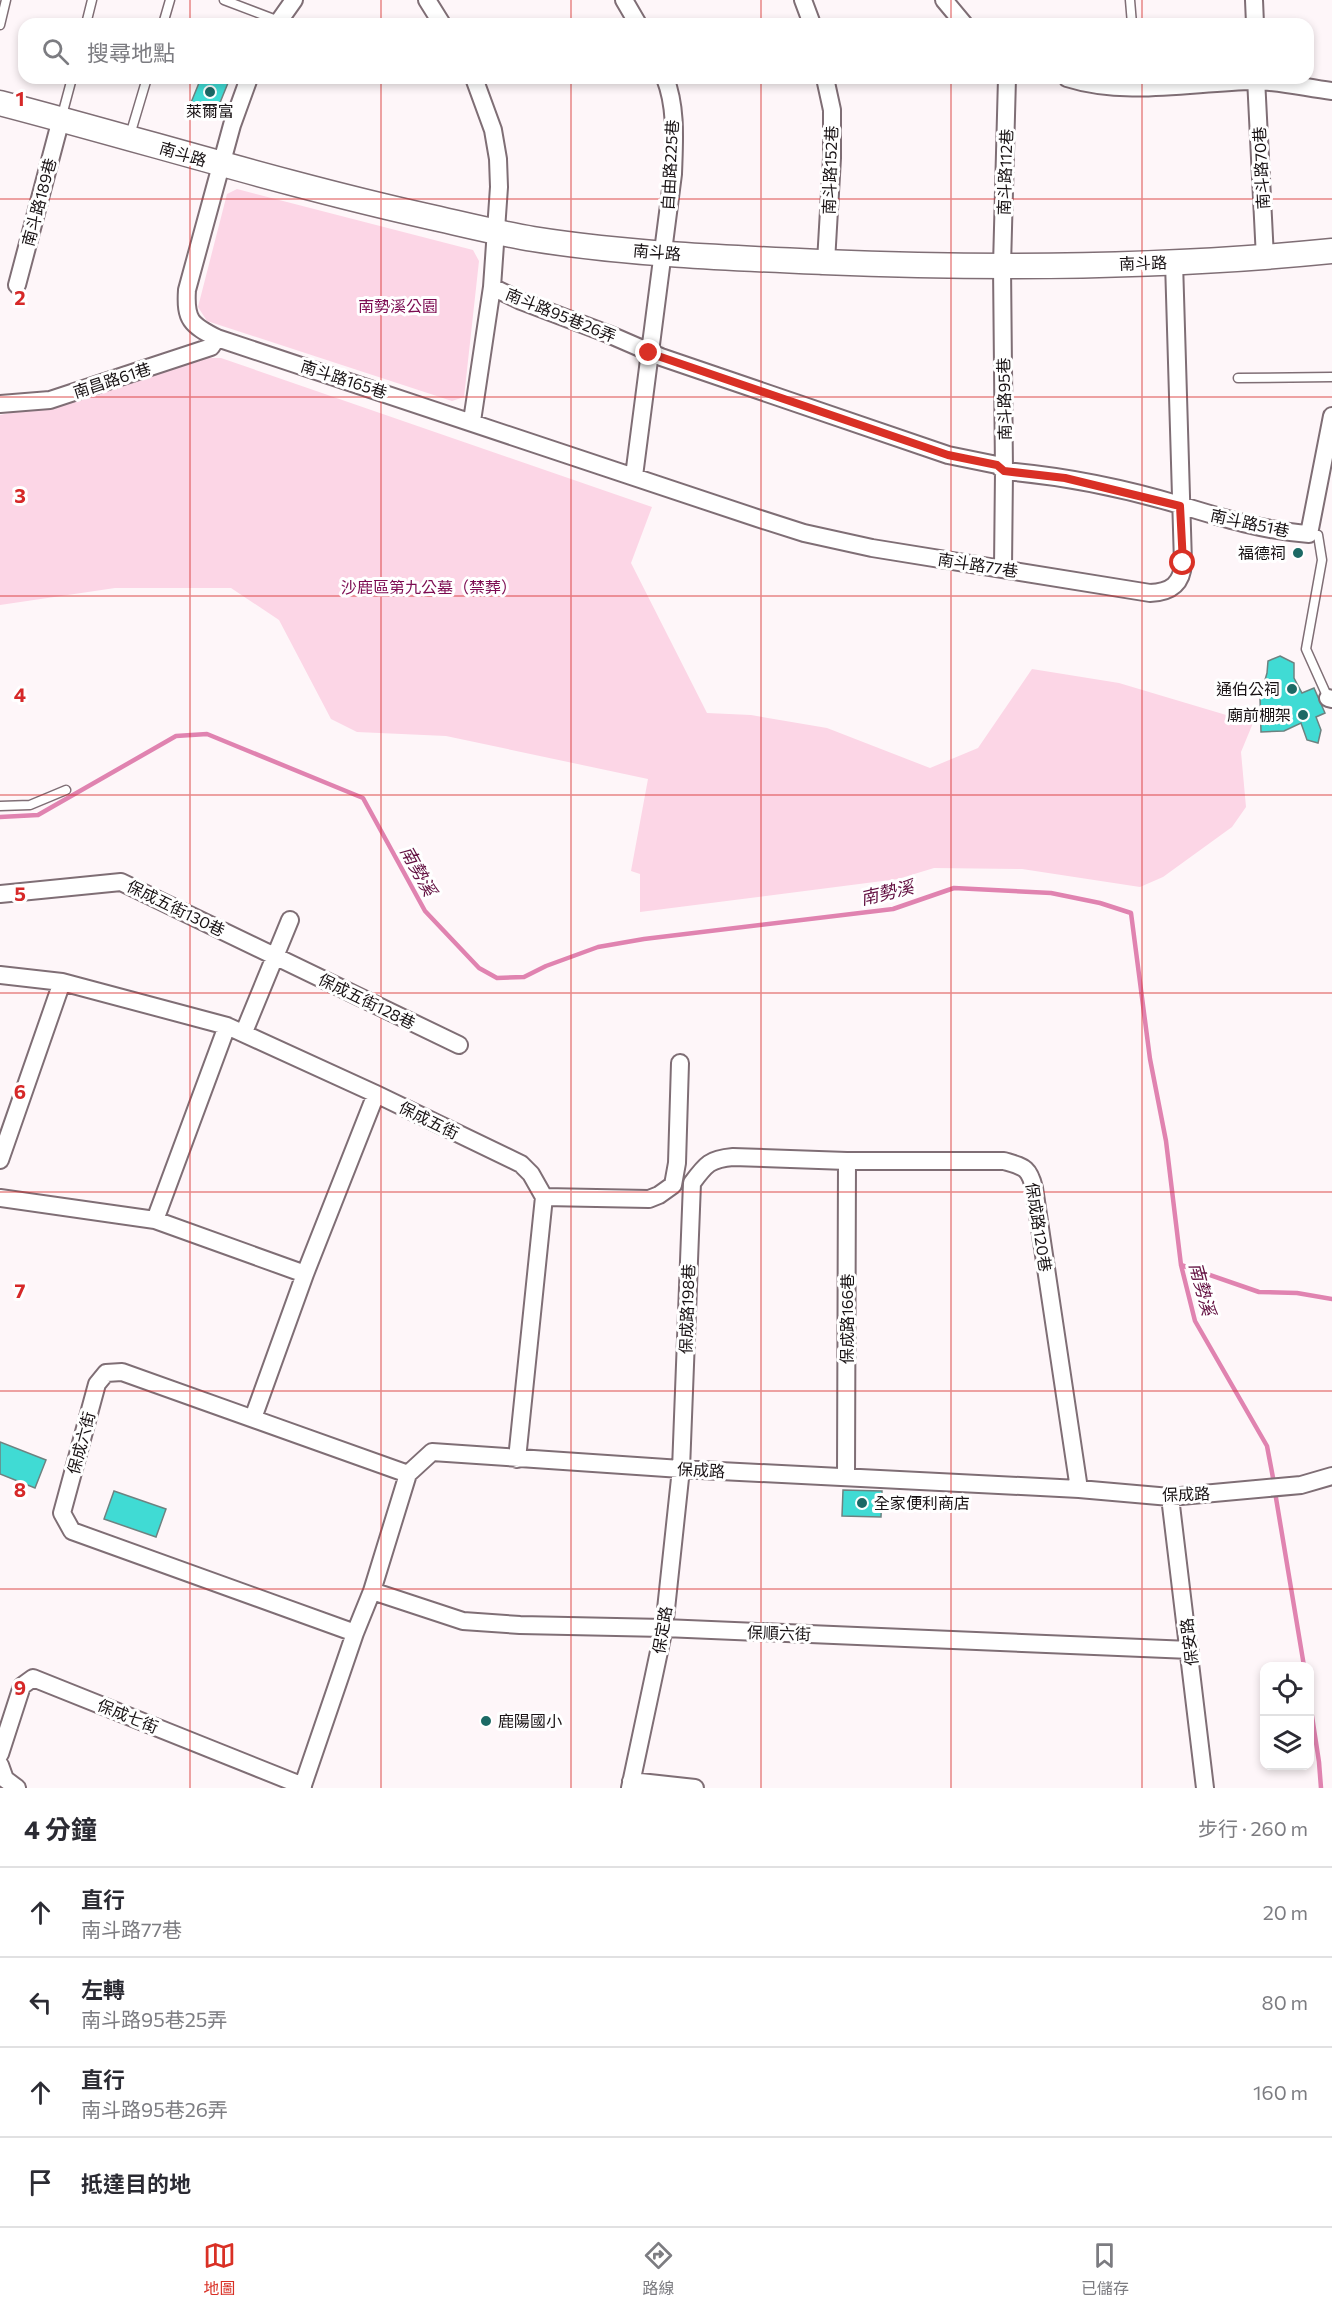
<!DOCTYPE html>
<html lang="zh-TW">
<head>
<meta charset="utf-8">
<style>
  body { margin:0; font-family:Commissioner,"Noto Sans TC",sans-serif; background:#f7f7f7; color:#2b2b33 }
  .controls { position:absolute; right:18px; bottom:18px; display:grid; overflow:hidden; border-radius:12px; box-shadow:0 3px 9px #0003 }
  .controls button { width:54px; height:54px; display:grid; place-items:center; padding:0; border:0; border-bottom:2px solid #e1e1e2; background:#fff; color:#2b2b33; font:30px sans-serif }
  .stop { position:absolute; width:18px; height:18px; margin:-14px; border:4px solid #d93025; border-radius:50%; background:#fff }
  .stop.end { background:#d93025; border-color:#fff; box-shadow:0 2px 6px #0008 }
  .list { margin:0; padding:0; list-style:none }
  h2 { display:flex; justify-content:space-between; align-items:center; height:78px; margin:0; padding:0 24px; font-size:26px }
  h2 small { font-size:20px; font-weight:400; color:#7c7c81 }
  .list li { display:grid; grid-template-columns:39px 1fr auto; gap:18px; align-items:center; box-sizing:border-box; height:90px; padding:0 24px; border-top:2px solid #e1e1e2 }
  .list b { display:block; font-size:22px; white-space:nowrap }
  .list p { margin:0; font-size:20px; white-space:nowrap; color:#7c7c81 }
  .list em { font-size:20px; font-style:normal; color:#7c7c81 }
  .icon { flex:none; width:33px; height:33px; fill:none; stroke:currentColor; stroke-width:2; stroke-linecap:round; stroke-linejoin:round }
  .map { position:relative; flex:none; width:1332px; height:1788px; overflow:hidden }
  .search { position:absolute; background:#fff; box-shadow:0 3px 9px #0003; left:18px; right:18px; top:18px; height:66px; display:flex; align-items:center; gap:15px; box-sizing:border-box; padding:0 21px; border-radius:18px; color:#7c7c81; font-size:22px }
  .sheet { height:438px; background:#fff }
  nav { display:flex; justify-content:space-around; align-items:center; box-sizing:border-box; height:84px; border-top:2px solid #e1e1e2; background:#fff; font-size:16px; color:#7c7c81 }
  nav a { display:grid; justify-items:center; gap:3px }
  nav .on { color:#d93025 }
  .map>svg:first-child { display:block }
</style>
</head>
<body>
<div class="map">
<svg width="1332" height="1788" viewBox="0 0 1332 1788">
  <rect width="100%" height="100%" fill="#fef6f9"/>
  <path fill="#fcd6e6" d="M237,189L473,250L479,261L464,397L452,401L207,321L198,307L227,194Z
    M200,358H221L652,507L631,563L707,713L751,715L827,728L930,768L978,748L1032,669L1119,683L1253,723L1241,752L1246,807L1232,827L1163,877L1140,887L1022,869L934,868L898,879L640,912V874L631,871L648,779L446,736L357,732L331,719L279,620L231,588H115L0,605V415L51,404Z"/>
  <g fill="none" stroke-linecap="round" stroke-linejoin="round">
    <path stroke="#e083b0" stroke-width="4.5" d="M0,817L38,815L176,736L207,734L363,798L425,911L479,968L497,978L524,977L546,966L598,947L644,939L893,909L954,888L1051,893L1100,903L1131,913L1150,1059L1166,1141L1181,1265L1195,1321L1267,1446L1274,1483
      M1181,1265L1259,1292L1297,1293L1332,1299
      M1275,1492L1304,1666
      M1310,1703L1319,1762L1321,1788"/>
  </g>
  <path fill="#40dbd4" stroke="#6e8280" stroke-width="1.5" d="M201,78H230L215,115L190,105Z
    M1280,656L1294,663V678L1302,693L1314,688L1325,713L1316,717L1321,730L1318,743L1307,740L1301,723L1284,731L1261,732L1260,697L1267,673L1268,661Z
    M0,1442L46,1460L35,1488L0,1474Z
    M843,1490L882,1491L881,1517L842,1516Z
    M114,1491L166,1509L156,1537L104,1519Z"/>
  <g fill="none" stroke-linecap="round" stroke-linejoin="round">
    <g stroke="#7f6e75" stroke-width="11">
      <path id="lane" d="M224,0L279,21
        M1130,0L1132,24
        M86,24L92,0
        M163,24L170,0
        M0,25L6,0
        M61,119L72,78
        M130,135L147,78
        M1238,378L1332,377
        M1309,534L1318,535L1322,560L1306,649L1328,698
        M0,806L30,805L66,790"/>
    </g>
    <g stroke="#7f6e75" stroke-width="20">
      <path id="street" d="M427,0L442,24
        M624,0L638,24
        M803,0L812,24
        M944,0L964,24
        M1254,0L1255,24
        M277,24L294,0
        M249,78L232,125L187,290C185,320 191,325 217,338L757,518L804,533L872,548L1150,593C1171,592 1182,584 1183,563L1174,262
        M825,78L832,110V158L826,262
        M1067,78C1127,97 1192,82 1254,81C1280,81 1307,88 1332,91
        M1256,78L1265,258
        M17,285L61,119
        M492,287L521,301L608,334L661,357L948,455L997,465L1004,471C1064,476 1123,488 1180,505C1222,518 1265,531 1309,534L1332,416
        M0,404L50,400L211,347L217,338
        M472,421L492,287L499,187L498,159L493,130L474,78
        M634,476L673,174C674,143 677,108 665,78
        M1003,568L1004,471L1002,266L1007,78
        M1328,698L1332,699
        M0,894L121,882L459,1045
        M0,975L62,982L227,1026L376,1094L521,1164L531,1174L544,1197L517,1459
        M244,1032L290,920
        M0,1160L62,982
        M544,1197L649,1199L659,1195L673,1185L677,1163L680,1063
        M0,1198L155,1220L305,1274
        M155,1220L227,1026
        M253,1418L305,1274L376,1094
        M846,1476L847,1161
        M1170,1497L1205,1788
        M372,1591L463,1621L520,1625L664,1628L1190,1650
        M355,1633L72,1531L62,1513L97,1384L106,1373L122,1372L408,1474
        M0,1754L22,1686L33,1678L303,1786
        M0,1765L5,1779L17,1788
        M631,1781L695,1788
        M302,1788L355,1633L372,1591L408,1474L432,1452L681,1469L1079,1489L1170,1497L1301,1485L1332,1476
        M630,1788L664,1628L681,1469L692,1183C706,1164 710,1159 733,1157L847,1161H1004C1024,1167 1029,1167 1034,1188L1079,1489"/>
    </g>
    <g stroke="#7f6e75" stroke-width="27">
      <path id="secondary" d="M0,103C142,140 283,184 426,216C462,224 497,233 533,239C628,254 727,258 823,262C993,269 1163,268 1332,251"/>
    </g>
    <use href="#lane" stroke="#fff" stroke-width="8"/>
    <use href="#street" stroke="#fff" stroke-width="16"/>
    <use href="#secondary" stroke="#fff" stroke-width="24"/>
  </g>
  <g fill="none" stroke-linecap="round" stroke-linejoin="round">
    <path stroke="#d93025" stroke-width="8" d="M649,353L948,455L997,465L1004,471L1065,478L1180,506L1183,563"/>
  </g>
  <path fill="none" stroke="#d62828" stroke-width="1.5" stroke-opacity="0.55" d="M190,0V24M381,0V24M571,0V24M761,0V24M951,0V24M1142,0V24M190,78V1788M381,78V1788M571,78V1788M761,78V1788M951,78V1788M1142,78V1788M0,199H1332M0,397H1332M0,596H1332M0,795H1332M0,993H1332M0,1192H1332M0,1391H1332M0,1589H1332"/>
  <g fill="#1c6965" stroke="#fff" stroke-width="2">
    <circle cx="210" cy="92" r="6"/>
    <circle cx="1298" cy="553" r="6"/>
    <circle cx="1292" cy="689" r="6"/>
    <circle cx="1303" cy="715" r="6"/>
    <circle cx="862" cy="1503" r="6"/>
    <circle cx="486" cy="1721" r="6"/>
  </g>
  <g text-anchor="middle" stroke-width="6" stroke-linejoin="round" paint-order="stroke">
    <g font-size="16" fill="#181214" stroke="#fff" text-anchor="end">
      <text x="210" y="117" text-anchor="middle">萊爾富</text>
      <text x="1286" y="559">福德祠</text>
      <text x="1280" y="695">通伯公祠</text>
      <text x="1291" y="721">廟前棚架</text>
      <text x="874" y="1509" text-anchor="start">全家便利商店</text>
      <text x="498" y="1727" text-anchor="start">鹿陽國小</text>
    </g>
    <g font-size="16" fill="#181214" stroke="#fff">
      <text transform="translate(183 154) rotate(17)" y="6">南斗路</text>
      <text transform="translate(670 165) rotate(-87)" y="6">自由路225巷</text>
      <text transform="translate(1261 168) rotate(-93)" y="6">南斗路70巷</text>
      <text transform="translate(830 170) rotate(-88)" y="6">南斗路152巷</text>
      <text transform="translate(1005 172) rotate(-88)" y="6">南斗路112巷</text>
      <text transform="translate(39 202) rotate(-75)" y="6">南斗路189巷</text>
      <text transform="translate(657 252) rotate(5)" y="6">南斗路</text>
      <text transform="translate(1143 263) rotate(-2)" y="6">南斗路</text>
      <text transform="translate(561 315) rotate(22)" y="6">南斗路95巷26弄</text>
      <text transform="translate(344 379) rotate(18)" y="6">南斗路165巷</text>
      <text transform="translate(112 380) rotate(-18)" y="6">南昌路61巷</text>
      <text transform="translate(1004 399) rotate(-91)" y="6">南斗路95巷</text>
      <text transform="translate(1250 523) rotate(12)" y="6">南斗路51巷</text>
      <text transform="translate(978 565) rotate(9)" y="6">南斗路77巷</text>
      <text transform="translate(176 908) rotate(26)" y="6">保成五街130巷</text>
      <text transform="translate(367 1001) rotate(26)" y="6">保成五街128巷</text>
      <text transform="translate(429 1120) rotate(26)" y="6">保成五街</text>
      <text transform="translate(1039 1227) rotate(81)" y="6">保成路120巷</text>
      <text transform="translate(687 1309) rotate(-88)" y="6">保成路198巷</text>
      <text transform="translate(847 1319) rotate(-90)" y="6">保成路166巷</text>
      <text transform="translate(81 1443) rotate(-75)" y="6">保成六街</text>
      <text transform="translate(701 1470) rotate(3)" y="6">保成路</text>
      <text transform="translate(1186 1494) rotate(-2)" y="6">保成路</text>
      <text transform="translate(662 1630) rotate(-81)" y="6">保定路</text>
      <text transform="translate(779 1633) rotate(2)" y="6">保順六街</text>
      <text transform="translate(1189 1642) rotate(-97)" y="6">保安路</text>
      <text transform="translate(128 1716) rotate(22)" y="6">保成七街</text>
    </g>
    <g font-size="16" fill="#7c0b51" stroke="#fff">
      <text x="398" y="312">南勢溪公園</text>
      <text x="429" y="593">沙鹿區第九公墓（禁葬）</text>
    </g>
    <g font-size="18" font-style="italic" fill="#620f40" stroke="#fff">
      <text transform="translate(418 871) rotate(61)" y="6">南勢溪</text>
      <text transform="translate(887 893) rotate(-13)" y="6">南勢溪</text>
      <text transform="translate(1202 1289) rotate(75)" y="6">南勢溪</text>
    </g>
  </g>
  <g font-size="20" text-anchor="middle" font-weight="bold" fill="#d62828" stroke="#fff" stroke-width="6" stroke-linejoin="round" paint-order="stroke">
    <text x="20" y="106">1</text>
    <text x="20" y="305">2</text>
    <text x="20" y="503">3</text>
    <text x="20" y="702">4</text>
    <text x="20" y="901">5</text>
    <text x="20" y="1099">6</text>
    <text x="20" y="1298">7</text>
    <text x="20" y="1497">8</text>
    <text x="20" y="1695">9</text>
  </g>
</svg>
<div class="controls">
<button><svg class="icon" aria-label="locate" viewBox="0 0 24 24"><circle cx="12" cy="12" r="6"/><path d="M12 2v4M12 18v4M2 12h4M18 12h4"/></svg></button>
<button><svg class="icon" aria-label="layers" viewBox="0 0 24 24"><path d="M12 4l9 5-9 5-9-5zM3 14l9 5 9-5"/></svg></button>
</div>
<div class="stop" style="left:1183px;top:563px"></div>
<div class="stop end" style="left:649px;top:353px"></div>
<div class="search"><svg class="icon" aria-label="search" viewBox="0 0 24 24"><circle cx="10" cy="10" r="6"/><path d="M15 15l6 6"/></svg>搜尋地點</div>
</div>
<section class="sheet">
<h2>4 分鐘<small>步行 · 260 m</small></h2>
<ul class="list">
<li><svg class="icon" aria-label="ahead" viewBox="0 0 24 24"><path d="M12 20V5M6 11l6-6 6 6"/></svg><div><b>直行</b><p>南斗路77巷</p></div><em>20 m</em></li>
<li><svg class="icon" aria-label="left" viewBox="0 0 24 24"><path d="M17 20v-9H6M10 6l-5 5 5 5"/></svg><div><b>左轉</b><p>南斗路95巷25弄</p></div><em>80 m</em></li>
<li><svg class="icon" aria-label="ahead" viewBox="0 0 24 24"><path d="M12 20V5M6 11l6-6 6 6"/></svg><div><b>直行</b><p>南斗路95巷26弄</p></div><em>160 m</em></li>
<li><svg class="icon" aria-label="arrive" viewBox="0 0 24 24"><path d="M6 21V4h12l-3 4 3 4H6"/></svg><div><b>抵達目的地</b></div></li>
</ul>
</section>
<nav>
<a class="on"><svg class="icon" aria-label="map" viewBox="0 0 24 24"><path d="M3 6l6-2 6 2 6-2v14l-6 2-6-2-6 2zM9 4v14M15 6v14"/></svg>地圖</a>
<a><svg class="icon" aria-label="directions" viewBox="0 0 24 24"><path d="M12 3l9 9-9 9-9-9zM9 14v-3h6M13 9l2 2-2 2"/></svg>路線</a>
<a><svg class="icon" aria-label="saved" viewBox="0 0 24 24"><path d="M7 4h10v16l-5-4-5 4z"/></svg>已儲存</a>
</nav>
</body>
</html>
